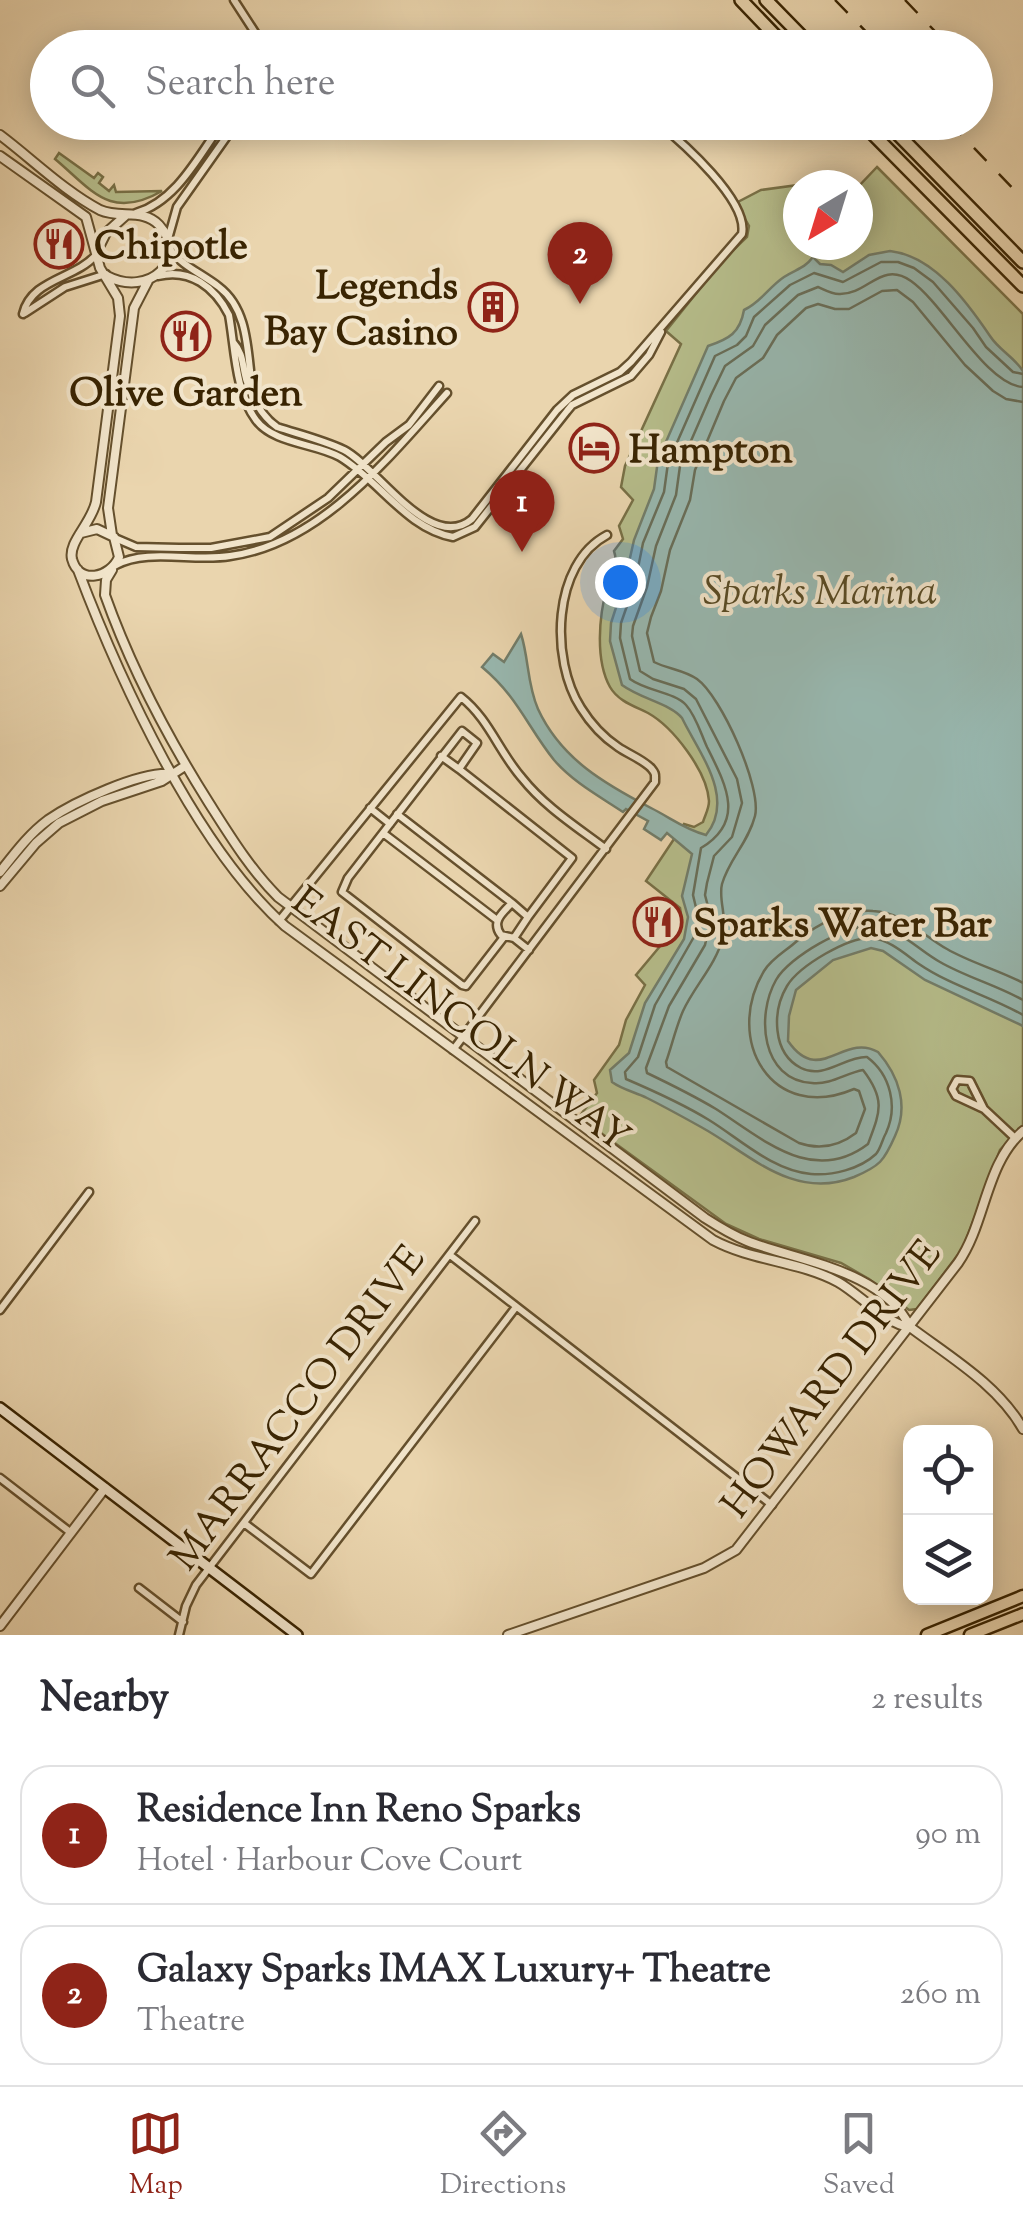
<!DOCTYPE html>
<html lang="en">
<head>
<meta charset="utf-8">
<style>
  body { margin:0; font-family:"Sorts Mill Goudy",serif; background:#f2f2f3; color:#2b2b33 }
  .controls { position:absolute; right:30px; bottom:30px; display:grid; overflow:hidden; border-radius:20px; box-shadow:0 5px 25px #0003 }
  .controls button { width:90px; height:90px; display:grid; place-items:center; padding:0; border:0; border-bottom:2px solid #e1e1e2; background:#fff; color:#2b2b33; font:50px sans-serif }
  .compass { position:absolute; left:783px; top:170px; width:90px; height:90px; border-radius:50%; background:#fff; box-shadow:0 5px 25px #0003; rotate:218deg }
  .you { position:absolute; left:620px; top:582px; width:35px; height:35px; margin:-25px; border:8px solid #fff; border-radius:50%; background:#1a73e8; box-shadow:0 0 0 15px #1a73e833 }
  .badge { display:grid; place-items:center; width:65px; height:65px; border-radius:50%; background:#8f2418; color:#fff; font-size:32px; font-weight:700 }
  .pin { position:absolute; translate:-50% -82px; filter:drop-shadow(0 2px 5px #0008) }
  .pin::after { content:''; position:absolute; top:52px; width:35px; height:30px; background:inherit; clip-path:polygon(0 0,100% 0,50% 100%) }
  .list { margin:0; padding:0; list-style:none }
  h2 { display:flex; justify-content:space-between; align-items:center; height:130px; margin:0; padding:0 40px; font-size:42px }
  h2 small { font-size:32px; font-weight:400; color:#7c7c81 }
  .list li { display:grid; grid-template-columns:65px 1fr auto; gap:30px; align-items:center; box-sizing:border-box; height:140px; margin:0 20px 20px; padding:0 20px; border:2px solid #e1e1e2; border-radius:30px }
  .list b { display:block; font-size:38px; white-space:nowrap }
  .list p { margin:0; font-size:32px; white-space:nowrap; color:#7c7c81 }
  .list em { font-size:32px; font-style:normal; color:#7c7c81 }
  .icon { flex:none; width:55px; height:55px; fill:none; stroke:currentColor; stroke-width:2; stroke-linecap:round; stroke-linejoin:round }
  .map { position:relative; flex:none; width:1023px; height:1635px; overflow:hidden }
  .search { position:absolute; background:#fff; box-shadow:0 5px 25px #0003; left:30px; right:30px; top:30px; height:110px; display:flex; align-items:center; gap:25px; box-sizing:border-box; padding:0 35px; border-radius:55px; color:#7c7c81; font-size:38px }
  .sheet { height:450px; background:#fff }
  nav { display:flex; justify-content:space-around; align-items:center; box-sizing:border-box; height:140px; border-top:2px solid #e1e1e2; background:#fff; font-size:28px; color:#7c7c81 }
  nav a { display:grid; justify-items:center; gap:5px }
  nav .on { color:#8f2418 }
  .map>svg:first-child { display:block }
</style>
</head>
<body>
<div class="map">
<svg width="1023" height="1635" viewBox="0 0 1023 1635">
  <rect width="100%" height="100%" fill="#ead5ae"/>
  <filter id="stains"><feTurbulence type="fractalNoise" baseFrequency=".002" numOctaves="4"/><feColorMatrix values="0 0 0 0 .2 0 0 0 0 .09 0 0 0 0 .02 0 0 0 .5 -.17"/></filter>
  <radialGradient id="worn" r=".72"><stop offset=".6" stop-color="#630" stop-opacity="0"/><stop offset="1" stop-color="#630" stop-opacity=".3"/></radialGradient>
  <path fill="#b6bd8b" stroke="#787046" stroke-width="2.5" d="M59,153L94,178L98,173L103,177L99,183L109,191L114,185L116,192L162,191C110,221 92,190 55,159Z
    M877,167L1023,314V1125L1000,1150L963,1248L917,1309L909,1310L869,1279L841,1263L759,1239L726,1224L579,1117L597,1093L594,1080L619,1045L626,1020L645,985L636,975L682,920L680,908L646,881L684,824L694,827L703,822C705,815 709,809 709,801C707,771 673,727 648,713C634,706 618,701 610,687C595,660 599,616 607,587C611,573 619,566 614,551L623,539L619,526L633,500L621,487L625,466L681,344L666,331L722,261L747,237L749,226L736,203L761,190L798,185V245H858V187Z"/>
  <path fill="#98b8b0" stroke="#727d6a" stroke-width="2.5" d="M890,251C934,256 967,302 990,336C999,350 1014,357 1023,371V1026L925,980L883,951L871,948L833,960L796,990L789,1016L788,1041C820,1087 843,1032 878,1052C899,1076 909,1106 895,1136C884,1161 880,1166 854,1177C793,1201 750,1154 701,1127C683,1117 665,1107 647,1098C635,1092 623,1090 612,1082L610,1070L629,1053L645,1003L684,939L688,917L682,896L692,854L667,833L661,840L644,829L648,821L626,809L623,812C599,796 573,782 554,760C527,726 518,697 482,667L493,654L504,662L521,634C529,659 527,684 538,709C561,759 605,784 651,808C671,818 684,829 706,835C736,798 699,753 682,718C671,704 641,699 622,685L610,641L611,623L625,580L634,540L654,489L658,460L708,346C729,339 740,333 744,310C761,302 769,287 784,277C796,269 804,269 813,257L820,264L831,265L843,272L869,255Z"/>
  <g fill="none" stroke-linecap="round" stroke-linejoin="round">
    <path stroke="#686e59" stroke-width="2.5" d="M1023,374L1013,372L986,347L973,328L933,282L914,268L898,262H881L843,282L814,273L790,285L754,317L746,336L737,345L715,356L668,463L664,492L643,543L635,583L621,623L620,638L630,679C646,691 674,692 686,705C696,716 701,734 707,747C726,785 746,821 701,848L693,895L698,916L695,935L655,1005L638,1057L625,1072L626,1079C654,1091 683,1104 709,1120C740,1139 773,1171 811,1174C832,1176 860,1169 876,1154C881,1148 882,1140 886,1133C898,1107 891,1075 867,1057C845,1056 824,1080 801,1068C772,1053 772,1011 787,986C799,966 849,936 872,938C890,940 905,954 919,964C951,986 990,996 1023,1015
      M1023,387C986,385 944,304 911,281C881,260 868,295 839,294C831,294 825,290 818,287L798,295L765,325L753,346L725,366L711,395L680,466L676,495L656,546L647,587L633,626L632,636L640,671L653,679L684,689L696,699L737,779L742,803L732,837L714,856L707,883L705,895L711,918L705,945L669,1006L646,1068L647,1073C670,1084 694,1096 716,1109C763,1139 813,1186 868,1144C880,1112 886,1100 863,1070C846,1073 831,1085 812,1083C761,1080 756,1015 776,980C789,957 846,924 873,926C900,928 918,950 940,962C966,977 996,985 1023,1000
      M1023,402L1006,399L993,391L965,365L913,302L897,290L882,291L849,309H835L818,304L806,308L777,335L763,358L736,378L724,401L695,470L690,500L670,550L661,591L651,617L647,633L654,662C668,669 684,670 697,679C721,696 762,787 755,816C748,843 729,859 722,884C718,900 728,919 723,937C716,965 695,985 683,1011C676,1027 672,1045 666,1062L667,1067L799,1143C819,1150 839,1146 856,1133L865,1109L859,1091L854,1089C772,1124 723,1040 764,971C772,958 786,951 797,941C817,924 846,909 873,911C903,912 922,935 947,949C971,963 999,970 1023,983"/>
    <g stroke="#65502d" stroke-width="11">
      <path id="minor" d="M234,0L265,48
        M513,48L533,42L554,48
        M136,213C177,201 199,155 223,122
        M168,239L177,207L237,122
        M169,249C184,267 201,273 219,287C249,310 247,352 252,387
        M158,276C190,268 215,287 229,315C235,348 235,392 256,420C274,444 315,443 340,457C380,481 406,528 453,537L475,527L567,411L572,405L631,376L649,355L661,332
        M25,313L65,287L106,274
        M23,314C31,279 75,279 96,255
        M233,342C244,354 242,365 246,379C252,398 261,416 277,427C298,434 323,440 344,450C377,467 431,554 472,519L557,410L573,395L620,372L631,362L742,234C749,201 682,142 657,122
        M115,538L136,547L179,548H211L270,537L328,498L386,442L409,425L439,386
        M116,565C147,548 194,562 230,556C321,544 389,457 447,393
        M441,756L459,769
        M370,808L390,824
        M397,814L512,903
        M383,833L497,920
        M279,921L461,697C489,719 499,752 522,778C545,807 577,827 606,849
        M504,937L466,986L462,985L342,892L348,878L462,731L477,743L459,769L572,858L528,917
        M514,938L501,935C491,922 502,913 512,903L528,917L514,938L529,950
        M453,1050L655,782C655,774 656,774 651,768C642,759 628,754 618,747C603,737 591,724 581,708C550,660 552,564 607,535
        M984,1109L970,1081L957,1080L952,1089L956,1096L984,1109L1015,1138
        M450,1255L772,1505
        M0,1310L89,1192
        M0,1478L70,1532
        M244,1523L311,1574L516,1307
        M139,1588L183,1622
        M179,1635L186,1606L196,1585L475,1221"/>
    </g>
    <g stroke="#65502d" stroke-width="12">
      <path id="tertiary" d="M0,135C32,159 64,191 100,210C120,219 143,208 159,225C190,259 149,298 107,276
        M0,156L86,217L100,268L118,298L120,316L96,502C91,524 68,542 72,559C79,585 110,578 119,557L114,537L97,529L81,533
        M97,251L106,233L125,216
        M112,535L108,508L134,308L148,281
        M78,570C120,681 196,847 285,926L713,1240C752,1261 799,1261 838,1282C858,1293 889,1326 910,1327C950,1357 998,1385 1023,1429
        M112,570L106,580L105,595C131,668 168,738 209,803C230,836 250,869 278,897L705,1218C719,1227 732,1235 747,1241C798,1261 883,1270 910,1327
        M0,872C15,853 29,834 48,820C74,802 141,771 171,774
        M0,886L36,843L59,823L102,801L162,781L185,766
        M0,1626L105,1488
        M508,1635L704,1568L736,1550L958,1263C986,1223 985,1164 1023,1131"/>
    </g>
    <g stroke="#392402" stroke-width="14">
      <path id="secondary" d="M0,1408L297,1635"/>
    </g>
    <g stroke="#392402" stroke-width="15">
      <path id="primary" d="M927,1635L1023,1596
        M970,1635L1023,1614"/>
    </g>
    <g stroke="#392402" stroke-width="16">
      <path id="motorway" d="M741,0L787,48
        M766,0L813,48
        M861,122L1023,286
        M886,122L1023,262"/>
    </g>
    <use href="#minor" stroke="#f1e4ca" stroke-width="6"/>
    <use href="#tertiary" stroke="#f1e4ca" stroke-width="8"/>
    <use href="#secondary" stroke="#f1e4ca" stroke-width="9"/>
    <use href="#primary" stroke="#ead5ae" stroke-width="10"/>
    <use href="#motorway" stroke="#ead5ae" stroke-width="11"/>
    <path stroke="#392402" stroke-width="2.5" stroke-dasharray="18 18" stroke-linecap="butt" d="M835,0L882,48
      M905,0L951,48
      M976,95L986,122
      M949,122L1023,199"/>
  </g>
  <defs>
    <g id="restaurant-ring" transform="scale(2.5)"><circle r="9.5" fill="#f1e4ca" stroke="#8f2418" stroke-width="1.5"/><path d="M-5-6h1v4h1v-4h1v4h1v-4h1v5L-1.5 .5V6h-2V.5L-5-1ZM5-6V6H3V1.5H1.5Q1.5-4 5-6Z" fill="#8f2418"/></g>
    <g id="building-ring" transform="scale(2.5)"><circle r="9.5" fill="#f1e4ca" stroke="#8f2418" stroke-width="1.5"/><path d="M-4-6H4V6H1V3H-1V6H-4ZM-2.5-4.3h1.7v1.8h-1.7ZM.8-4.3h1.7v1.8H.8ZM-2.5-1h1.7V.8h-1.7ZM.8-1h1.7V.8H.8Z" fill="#8f2418"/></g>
    <g id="hotel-ring" transform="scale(2.5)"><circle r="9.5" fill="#f1e4ca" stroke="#8f2418" stroke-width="1.5"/><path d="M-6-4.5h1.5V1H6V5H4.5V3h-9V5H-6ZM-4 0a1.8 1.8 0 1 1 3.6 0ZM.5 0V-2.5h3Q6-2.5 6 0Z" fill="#8f2418"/></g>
  </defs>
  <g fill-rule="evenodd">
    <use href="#restaurant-ring" x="59" y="244"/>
    <use href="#building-ring" x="493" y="307"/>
    <use href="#restaurant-ring" x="186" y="336"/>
    <use href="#hotel-ring" x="594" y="448"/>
    <use href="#restaurant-ring" x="658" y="922"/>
  </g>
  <g text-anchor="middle" stroke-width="8" stroke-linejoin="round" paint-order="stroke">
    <g font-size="40" font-weight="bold" fill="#392402" stroke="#f1e4ca" text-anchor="start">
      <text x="94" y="258">Chipotle</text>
      <text x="458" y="298" text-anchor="end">Legends<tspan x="458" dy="46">Bay Casino</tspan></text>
      <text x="186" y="405" text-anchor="middle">Olive Garden</text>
      <text x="629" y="462">Hampton</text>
      <text x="693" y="936">Sparks Water Bar</text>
    </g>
    <g font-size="40" font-style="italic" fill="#584a24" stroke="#f1e4ca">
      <text x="820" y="604">Sparks Marina</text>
    </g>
    <g font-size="40" fill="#392402" stroke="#f1e4ca">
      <text transform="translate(462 1018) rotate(37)" y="14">EAST LINCOLN WAY</text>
      <text transform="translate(830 1378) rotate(-53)" y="14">HOWARD DRIVE</text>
      <text transform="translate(296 1407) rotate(-53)" y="14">MARRACCO DRIVE</text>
    </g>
  </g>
  <rect width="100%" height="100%" filter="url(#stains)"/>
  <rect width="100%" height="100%" fill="url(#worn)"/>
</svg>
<div class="controls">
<button><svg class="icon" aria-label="locate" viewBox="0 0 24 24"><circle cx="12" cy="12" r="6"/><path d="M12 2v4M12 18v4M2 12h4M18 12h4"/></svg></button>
<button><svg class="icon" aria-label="layers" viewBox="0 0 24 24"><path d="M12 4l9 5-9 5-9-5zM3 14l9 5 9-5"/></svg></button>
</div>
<svg class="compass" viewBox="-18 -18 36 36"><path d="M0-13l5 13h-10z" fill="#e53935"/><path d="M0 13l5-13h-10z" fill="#7c7c81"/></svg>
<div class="you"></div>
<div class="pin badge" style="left:522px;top:552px">1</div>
<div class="pin badge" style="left:580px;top:304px">2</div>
<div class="search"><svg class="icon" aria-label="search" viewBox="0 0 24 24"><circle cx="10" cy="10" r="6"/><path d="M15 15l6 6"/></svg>Search here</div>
</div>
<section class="sheet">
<h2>Nearby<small>2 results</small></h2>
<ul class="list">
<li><span class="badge">1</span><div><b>Residence Inn Reno Sparks</b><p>Hotel · Harbour Cove Court</p></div><em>90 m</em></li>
<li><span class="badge">2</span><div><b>Galaxy Sparks IMAX Luxury+ Theatre</b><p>Theatre</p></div><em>260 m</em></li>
</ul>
</section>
<nav>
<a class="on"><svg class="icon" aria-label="map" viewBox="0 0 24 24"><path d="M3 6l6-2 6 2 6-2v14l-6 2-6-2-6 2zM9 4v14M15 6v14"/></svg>Map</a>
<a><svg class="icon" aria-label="directions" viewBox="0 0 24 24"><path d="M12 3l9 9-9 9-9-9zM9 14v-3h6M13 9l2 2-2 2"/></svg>Directions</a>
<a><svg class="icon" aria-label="saved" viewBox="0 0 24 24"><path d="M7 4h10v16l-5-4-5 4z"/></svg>Saved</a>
</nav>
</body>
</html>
